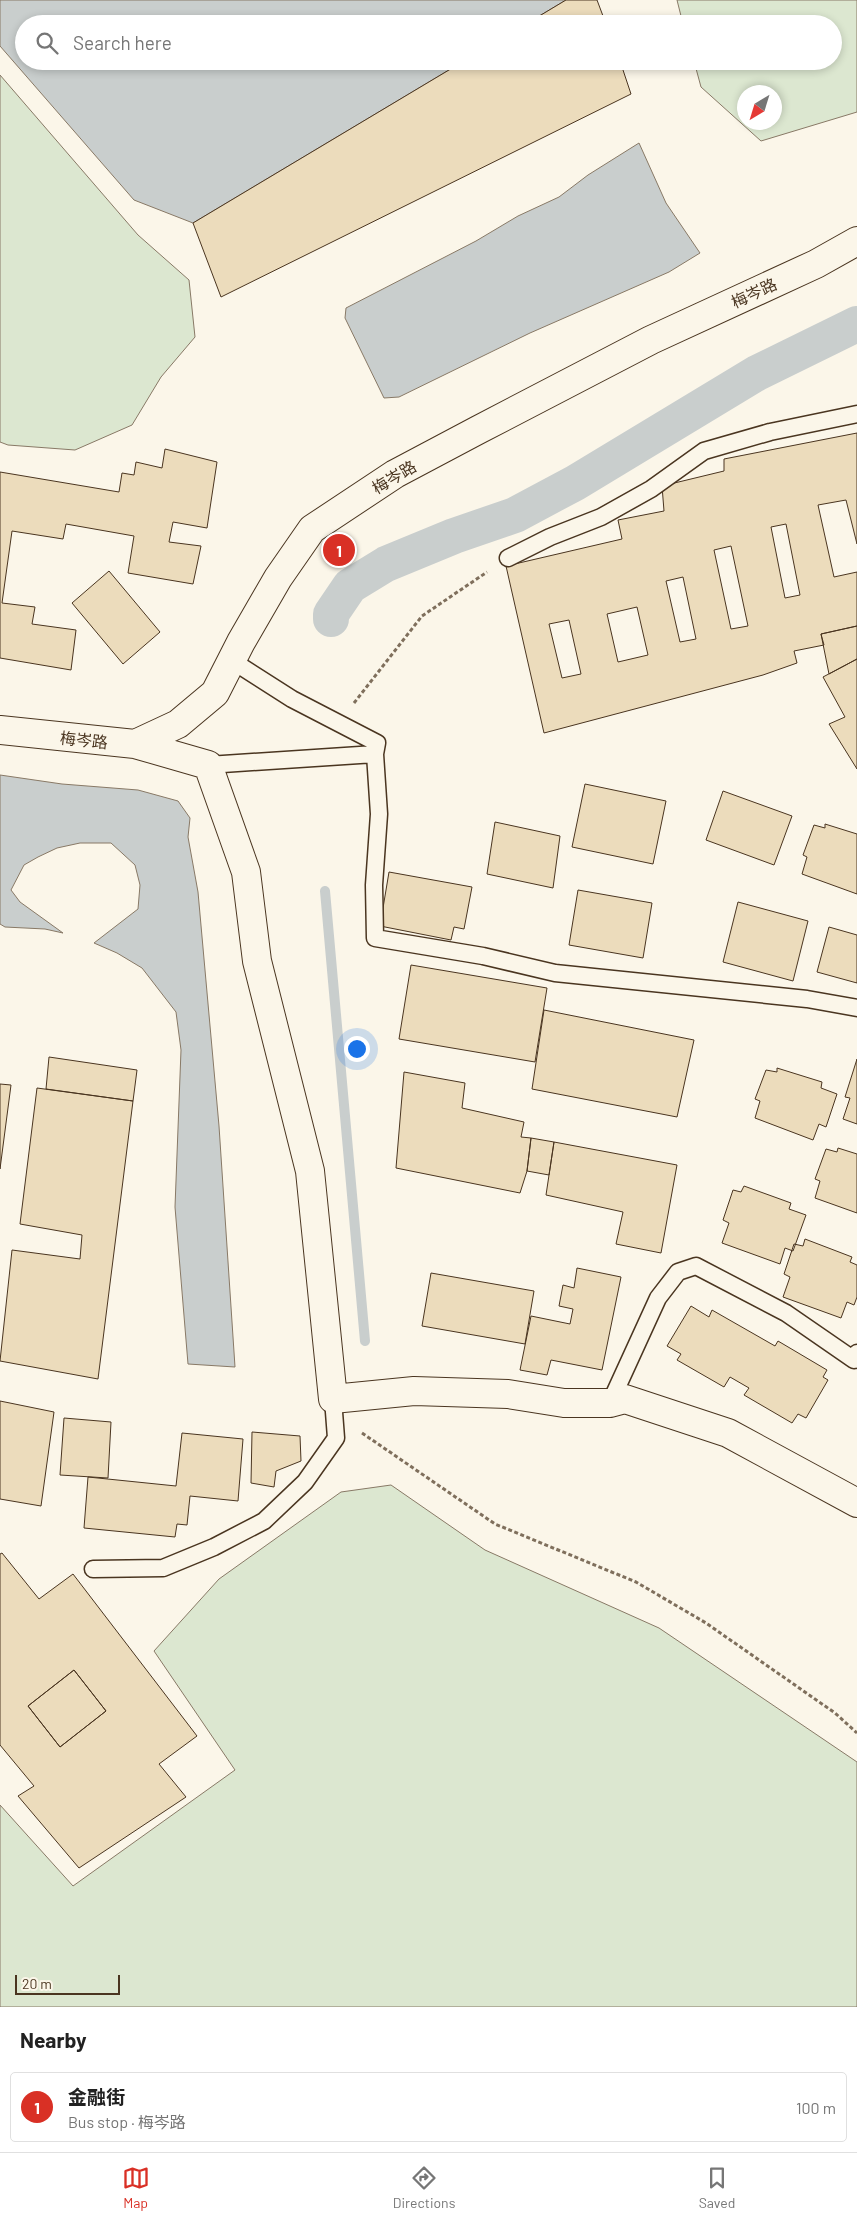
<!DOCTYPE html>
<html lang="en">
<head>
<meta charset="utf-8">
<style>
  body { margin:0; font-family:Barlow,"Noto Sans SC",sans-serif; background:#f6f6f6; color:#222 }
  .compass { position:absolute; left:737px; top:85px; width:45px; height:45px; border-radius:50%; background:#fff; box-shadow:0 2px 8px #0003; rotate:218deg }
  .scale { position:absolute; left:15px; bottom:12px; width:105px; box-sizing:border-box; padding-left:5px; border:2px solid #4a3520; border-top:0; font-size:14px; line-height:18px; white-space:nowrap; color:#4a3520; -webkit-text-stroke:4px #fbf6e9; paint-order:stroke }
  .you { position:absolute; left:356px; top:1048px; width:18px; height:18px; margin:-12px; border:4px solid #fff; border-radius:50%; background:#1a73e8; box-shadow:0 0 0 8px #1a73e833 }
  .badge { display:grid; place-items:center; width:32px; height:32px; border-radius:50%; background:#d93025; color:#fff; font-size:16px; font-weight:700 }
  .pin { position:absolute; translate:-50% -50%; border:2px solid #fff; box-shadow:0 1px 5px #0006 }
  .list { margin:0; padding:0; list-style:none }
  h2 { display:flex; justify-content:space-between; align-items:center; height:65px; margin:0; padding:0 20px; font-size:21px }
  h2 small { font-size:16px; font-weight:400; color:#767676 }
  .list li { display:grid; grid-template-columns:32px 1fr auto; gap:15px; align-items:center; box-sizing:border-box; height:70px; margin:0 10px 10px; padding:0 10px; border:1px solid #e0e0e0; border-radius:5px }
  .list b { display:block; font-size:19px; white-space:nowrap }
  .list p { margin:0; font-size:16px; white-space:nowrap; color:#767676 }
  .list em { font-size:16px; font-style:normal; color:#767676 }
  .icon { flex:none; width:28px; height:28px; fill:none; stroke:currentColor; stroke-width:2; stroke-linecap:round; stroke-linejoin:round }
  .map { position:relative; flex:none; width:857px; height:2007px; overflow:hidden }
  .search { position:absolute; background:#fff; box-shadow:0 2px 8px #0003; left:15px; right:15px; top:15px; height:55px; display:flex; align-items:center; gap:12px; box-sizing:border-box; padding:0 18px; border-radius:28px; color:#767676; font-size:19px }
  .sheet { height:145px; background:#fff }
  nav { display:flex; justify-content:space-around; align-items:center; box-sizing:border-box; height:70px; border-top:1px solid #e0e0e0; background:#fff; font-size:14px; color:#767676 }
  nav a { display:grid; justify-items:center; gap:2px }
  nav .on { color:#d93025 }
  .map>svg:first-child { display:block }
</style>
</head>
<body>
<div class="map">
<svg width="857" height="2007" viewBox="0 0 857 2007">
  <rect width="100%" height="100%" fill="#fbf6e9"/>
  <path fill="#dce7d0" stroke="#887966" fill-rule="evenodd" d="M677,0H857V112L761,141L701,87L694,61H833V24H683ZM744,92H774V122H744Z
    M0,75L138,235L189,280L195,337L161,377L132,425L75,450L8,445L0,442Z
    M391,1485L485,1550L659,1628L857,1762V2007H0V1805L73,1886L235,1770L154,1651L219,1579L341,1492Z"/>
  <path fill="#c9cecd" stroke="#887966" d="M0,0H566L526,24H24V61H464L193,223L134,200L0,46Z
    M639,143L666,203L700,253L669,272L530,333L399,397L384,398L345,318L346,308L476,241L518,216L559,197L588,175Z
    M0,775L62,784L138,790L178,801L190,818L188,837L198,892L219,1126L235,1367L188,1364L175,1207L181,1050L176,1012L142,968L117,953L94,943L138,909L140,885L135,865L111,843H80L57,848L38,857L24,865L11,890L20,902L63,933L45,929L5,927L0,924Z"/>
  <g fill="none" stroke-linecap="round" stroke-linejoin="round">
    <path stroke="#c9cecd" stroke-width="10" d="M325,891L365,1341"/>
    <path stroke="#c9cecd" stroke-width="36" d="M331,619V614L350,586L386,564L454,536L515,515L575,483L757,373L857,324"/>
  </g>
  <path fill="#ecdcbc" stroke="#4a3520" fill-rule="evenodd" d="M566,0H597L606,24H526Z
    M464,61H620L631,94L221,297L193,223Z
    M857,433V544L846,500L818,505L834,577L857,572V626L821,634L824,645L794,651L797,663L763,675L544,733L506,566L622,539L618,520L664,511L662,486L724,471V459ZM786,524L800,595L785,598L771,527ZM731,546L748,626L731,629L714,550ZM683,577L696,639L680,642L666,581ZM637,607L648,655L618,662L607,614ZM569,620L581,674L562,678L549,624Z
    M165,449L217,462L207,528L173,522L169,542L201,546L193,584L128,573L134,536L66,524L63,539L12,531L2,603L35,607L32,624L76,630L71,670L0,658V472L119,492L122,473L134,475L136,462L162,468Z
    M109,571L160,632L123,664L72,603Z
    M857,626V659L829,674L821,634Z
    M857,659V769L829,724L845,717L823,677Z
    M585,784L666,801L653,864L572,847Z
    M723,791L792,816L774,865L706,840Z
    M495,822L560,836L553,888L487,874Z
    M825,824L857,834V894L802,874L807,857L803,855L814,825L825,828Z
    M389,872L472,887L464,929L454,927L451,940L380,926Z
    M578,890L652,903L643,958L569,945Z
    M738,902L808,921L793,981L723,962Z
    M829,927L857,935V983L817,972Z
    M411,965L547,988L535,1062L399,1039Z
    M544,1010L694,1040L677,1117L532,1089Z
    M49,1057L137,1070L133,1101L46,1089Z
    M857,1059V1124L843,1119L850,1098L845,1097Z
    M777,1068L822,1082L821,1088L837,1094L826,1127L819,1124L813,1140L755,1118L760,1101L755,1099L766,1070L777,1072Z
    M404,1072L465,1083L462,1108L524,1122L521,1137L531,1138L527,1171L520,1193L396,1168Z
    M0,1084L11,1085L0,1169Z
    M37,1088L133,1101L98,1379L0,1361L12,1250L80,1259L82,1235L20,1224Z
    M531,1138L554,1142L549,1175L527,1171Z
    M554,1142L677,1165L661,1253L616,1244L623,1212L546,1195Z
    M838,1148L857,1154V1213L815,1198L820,1181L815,1179L826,1149L837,1152Z
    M744,1186L791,1203L789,1209L806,1215L793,1251L785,1248L780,1264L722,1243L729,1223L723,1220L733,1190L741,1192Z
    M805,1239L852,1257L850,1262L857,1265V1297L854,1305L847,1302L841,1318L783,1297L790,1277L784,1274L794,1244L803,1246Z
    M577,1268L621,1277L602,1370L551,1360L547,1375L520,1370L531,1316L570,1324L573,1309L559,1306L563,1285L574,1288Z
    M431,1273L534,1291L525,1344L422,1326Z
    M691,1306L709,1317L712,1310L775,1346L778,1341L827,1370L823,1377L828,1380L806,1418L798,1414L792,1423L744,1395L749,1388L730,1377L724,1387L677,1360L681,1354L667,1346Z
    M0,1401L54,1412L41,1506L0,1499Z
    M64,1418L111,1422L108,1478L60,1475Z
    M252,1432L300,1436L301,1461L276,1471L274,1487L251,1483Z
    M182,1433L243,1439L238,1501L190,1496L187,1525L177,1524L175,1537L84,1528L88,1477L176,1486Z
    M2,1553L39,1599L73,1574L197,1736L159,1764L186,1797L79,1868L18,1796L34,1786L0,1745V1554ZM74,1670L106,1711L60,1747L28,1706Z
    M74,1670L106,1711L60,1747L28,1706Z"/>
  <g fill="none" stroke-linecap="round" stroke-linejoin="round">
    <g stroke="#4a3520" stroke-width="19">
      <path id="service" d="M508,558L550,537L601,517L651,489L704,451L770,432L857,414
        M231,660L292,699L377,743L375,754L379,814L374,885L375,938L483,956L555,973L807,999L857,1008
        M208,765L375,754
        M610,1403L658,1298L678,1272L696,1266L786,1313L854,1360L857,1353
        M93,1569L163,1568L214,1547L264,1521L305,1482L336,1438L333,1399"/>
    </g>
    <g stroke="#4a3520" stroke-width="30">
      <path id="minor" d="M0,730L135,744L178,724L215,693L241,642L278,578L312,529L395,474L478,430L651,340L816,264L857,241
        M135,744L208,765L246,872L257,961L310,1171L333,1399L414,1391L508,1394L564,1403H610L625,1399L728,1433L857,1503"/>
    </g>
    <path stroke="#7f6f5c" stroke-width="3" stroke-dasharray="4 2.5" stroke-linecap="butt" d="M354,703L422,616L487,572
      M362,1433L495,1524L636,1582L706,1623L835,1713L857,1733"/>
    <use href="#service" stroke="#fbf6e9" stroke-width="16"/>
    <use href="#minor" stroke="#fbf6e9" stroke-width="28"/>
  </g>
  <g text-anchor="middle" stroke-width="4" stroke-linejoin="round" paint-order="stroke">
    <g font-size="16" fill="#4a3520" stroke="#fbf6e9">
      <text transform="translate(754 293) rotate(-25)" y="6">梅岑路</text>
      <text transform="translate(394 477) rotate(-31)" y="6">梅岑路</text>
      <text transform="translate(84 740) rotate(6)" y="6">梅岑路</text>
    </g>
  </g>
</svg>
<svg class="compass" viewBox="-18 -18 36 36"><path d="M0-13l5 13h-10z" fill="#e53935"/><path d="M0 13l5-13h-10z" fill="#767676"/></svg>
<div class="scale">20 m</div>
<div class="you"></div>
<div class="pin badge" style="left:339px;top:550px">1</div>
<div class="search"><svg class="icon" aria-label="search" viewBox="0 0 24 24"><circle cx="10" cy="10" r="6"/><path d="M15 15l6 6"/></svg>Search here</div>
</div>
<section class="sheet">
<h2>Nearby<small></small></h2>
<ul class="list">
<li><span class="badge">1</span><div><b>金融街</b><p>Bus stop · 梅岑路</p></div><em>100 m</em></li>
</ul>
</section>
<nav>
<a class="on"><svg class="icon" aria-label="map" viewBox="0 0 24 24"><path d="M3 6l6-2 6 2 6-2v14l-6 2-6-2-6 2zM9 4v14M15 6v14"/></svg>Map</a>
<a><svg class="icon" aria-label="directions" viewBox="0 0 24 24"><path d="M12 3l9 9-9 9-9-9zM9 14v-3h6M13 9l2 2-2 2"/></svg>Directions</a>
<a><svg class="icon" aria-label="saved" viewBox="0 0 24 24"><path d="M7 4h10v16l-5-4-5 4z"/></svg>Saved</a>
</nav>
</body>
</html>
